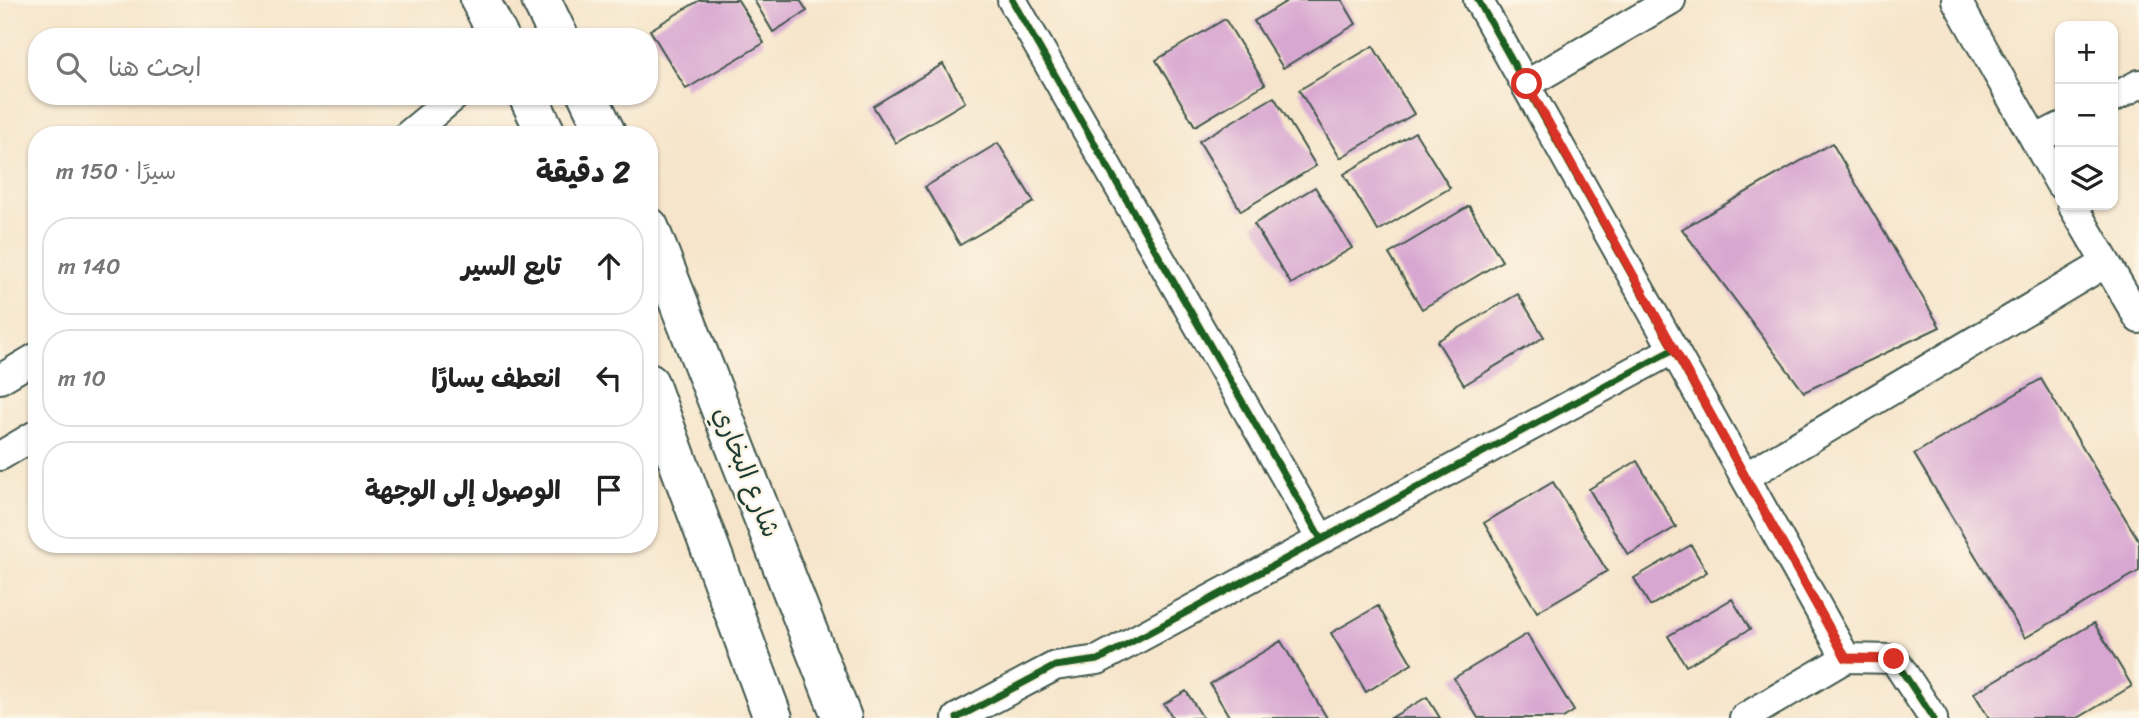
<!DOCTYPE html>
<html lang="ar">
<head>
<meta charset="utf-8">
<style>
  body { margin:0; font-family:Sriracha,"Playpen Sans Arabic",sans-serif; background:#f6f6f6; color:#222; direction:rtl }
  .controls { position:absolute; right:21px; top:21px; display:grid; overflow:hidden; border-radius:14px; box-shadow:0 2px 5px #0004 }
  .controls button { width:63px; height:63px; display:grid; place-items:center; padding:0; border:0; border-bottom:2px solid #e0e0e0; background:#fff; color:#222; font:35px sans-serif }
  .stop { position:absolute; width:21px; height:21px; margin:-16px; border:5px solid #d93025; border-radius:50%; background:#fff }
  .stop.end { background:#d93025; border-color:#fff; box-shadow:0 2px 7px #0008 }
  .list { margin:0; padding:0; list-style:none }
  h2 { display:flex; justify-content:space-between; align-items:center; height:91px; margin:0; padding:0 28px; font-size:30px }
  h2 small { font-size:23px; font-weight:400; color:#767676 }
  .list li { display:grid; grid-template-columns:46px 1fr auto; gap:21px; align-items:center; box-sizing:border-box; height:98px; margin:0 14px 14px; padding:0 14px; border:2px solid #e0e0e0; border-radius:28px }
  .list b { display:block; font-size:26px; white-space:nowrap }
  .list em { font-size:23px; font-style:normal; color:#767676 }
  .icon { flex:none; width:38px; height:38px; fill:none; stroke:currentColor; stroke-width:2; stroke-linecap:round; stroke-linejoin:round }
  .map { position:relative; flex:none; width:2139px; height:718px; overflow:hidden; direction:ltr }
  .search { position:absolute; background:#fff; box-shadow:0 2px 5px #0004; left:28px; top:28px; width:630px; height:77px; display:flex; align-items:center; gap:18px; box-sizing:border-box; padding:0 24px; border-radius:28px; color:#767676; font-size:26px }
  .panel { position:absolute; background:#fff; box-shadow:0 2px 5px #0004; left:28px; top:126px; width:630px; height:427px; border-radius:28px; direction:rtl }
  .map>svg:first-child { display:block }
</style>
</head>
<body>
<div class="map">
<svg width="2139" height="718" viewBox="0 0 2139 718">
  <rect width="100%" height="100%" fill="#fcf5e5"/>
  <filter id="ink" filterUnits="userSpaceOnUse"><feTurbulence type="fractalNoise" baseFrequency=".0143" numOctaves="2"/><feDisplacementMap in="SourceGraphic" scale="14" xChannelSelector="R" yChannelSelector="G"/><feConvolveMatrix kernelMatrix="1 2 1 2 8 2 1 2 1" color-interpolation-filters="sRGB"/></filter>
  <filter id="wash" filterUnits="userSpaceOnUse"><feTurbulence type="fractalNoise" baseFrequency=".00686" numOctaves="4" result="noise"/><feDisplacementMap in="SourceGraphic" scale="28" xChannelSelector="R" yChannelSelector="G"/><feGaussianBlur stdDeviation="1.57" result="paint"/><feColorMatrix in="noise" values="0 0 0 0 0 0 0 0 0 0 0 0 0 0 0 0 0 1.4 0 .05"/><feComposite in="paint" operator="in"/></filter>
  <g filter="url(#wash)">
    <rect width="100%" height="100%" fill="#f6e5cb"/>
    <g id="blocks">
      <path fill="#d8a7d1" d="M700,0H738L764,43L686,89L650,30Z
        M754,0H800L807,11L773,32Z
        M1289,0H1342L1356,24L1283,68L1254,21Z
        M1225,19L1265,84L1195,126L1156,60Z
        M1373,46L1414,114L1340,158L1299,90Z
        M943,64L965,102L896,143L873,106Z
        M1274,97L1316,166L1241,211L1199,141Z
        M1415,132L1450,188L1378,231L1344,174Z
        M998,143L1034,202L960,245L925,187Z
        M1832,143L1940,327L1804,392L1682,229Z
        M1315,187L1352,248L1291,284L1254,224Z
        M1469,206L1502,261L1422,309L1389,254Z
        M1518,294L1544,337L1464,385L1437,341Z
        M2041,379L2139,541V571L2025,638L1914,454Z
        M1637,461L1676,527L1628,555L1589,489Z
        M1553,482L1607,571L1537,612L1484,523Z
        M1691,545L1707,572L1650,606L1634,578Z
        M1732,599L1750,629L1686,666L1668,636Z
        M1378,606L1412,664L1366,692L1331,633Z
        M2094,623L2132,686L2078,718H1989L1974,693Z
        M1527,634L1574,711L1563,718H1478L1454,678Z
        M1281,641L1327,718H1230L1210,684Z
        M1186,691L1203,718H1173L1164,704Z
        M1427,697L1440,718H1391Z"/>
    </g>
  </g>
  <g filter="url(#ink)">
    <use href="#blocks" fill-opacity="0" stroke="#3f564b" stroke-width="2"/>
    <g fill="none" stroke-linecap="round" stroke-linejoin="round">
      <g stroke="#3f564b" stroke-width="32">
        <path id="minor" d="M1012,0L1321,539
          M1478,0L1846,658L1894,659L1933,718
          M1956,0L2060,184
          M1527,84L1671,0
          M2113,98L2139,84
          M408,135L455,96
          M2035,140L2060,127
          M2072,205L2139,319
          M0,379L37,357
          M0,456L37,434
          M1745,477L2106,263
          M957,718L1055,666L1098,660L1674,349
          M1744,718L1846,658"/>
      </g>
      <g stroke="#3f564b" stroke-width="42">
        <path id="secondary" d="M480,0L499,37
          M541,0L559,37
          M528,96L547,135
          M588,96L607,135
          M649,227L842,718
          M649,383L773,718"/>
      </g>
      <use href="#minor" stroke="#fff" stroke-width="28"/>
      <use href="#secondary" stroke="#fff" stroke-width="38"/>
      <g stroke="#fcf5e5" stroke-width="11">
        <path id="cycleway" d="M1012,0L1321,539
          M1478,0L1846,658L1894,659L1933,718
          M957,718L1055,666L1098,660L1674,349"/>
      </g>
      <use href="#cycleway" stroke="#1b5e20" stroke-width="7"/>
    </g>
  </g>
  <g fill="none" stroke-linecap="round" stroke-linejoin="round" filter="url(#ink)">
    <path stroke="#d93025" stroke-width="9" d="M1527,84L1846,658L1894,659"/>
  </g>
  <g text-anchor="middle" stroke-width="5" stroke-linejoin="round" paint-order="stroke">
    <g font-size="26" fill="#1f3d34" stroke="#fcf5e5">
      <text transform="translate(747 472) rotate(68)" y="9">شارع البخاري</text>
    </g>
  </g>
</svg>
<div class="controls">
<button>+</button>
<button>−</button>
<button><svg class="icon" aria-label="layers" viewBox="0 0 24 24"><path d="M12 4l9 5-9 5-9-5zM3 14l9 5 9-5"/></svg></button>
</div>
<div class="stop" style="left:1527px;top:84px"></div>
<div class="stop end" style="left:1894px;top:659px"></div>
<div class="search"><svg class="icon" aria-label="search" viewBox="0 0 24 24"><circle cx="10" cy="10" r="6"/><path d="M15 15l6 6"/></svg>ابحث هنا</div>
<section class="panel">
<h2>2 دقيقة<small>سيرًا · 150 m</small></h2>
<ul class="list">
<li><svg class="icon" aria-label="ahead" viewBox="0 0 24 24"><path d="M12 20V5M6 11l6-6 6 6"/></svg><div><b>تابع السير</b></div><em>140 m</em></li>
<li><svg class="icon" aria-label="left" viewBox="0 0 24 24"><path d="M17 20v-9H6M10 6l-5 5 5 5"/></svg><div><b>انعطف يسارًا</b></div><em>10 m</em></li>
<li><svg class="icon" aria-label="arrive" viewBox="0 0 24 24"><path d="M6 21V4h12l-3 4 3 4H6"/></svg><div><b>الوصول إلى الوجهة</b></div></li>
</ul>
</section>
</div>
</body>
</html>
